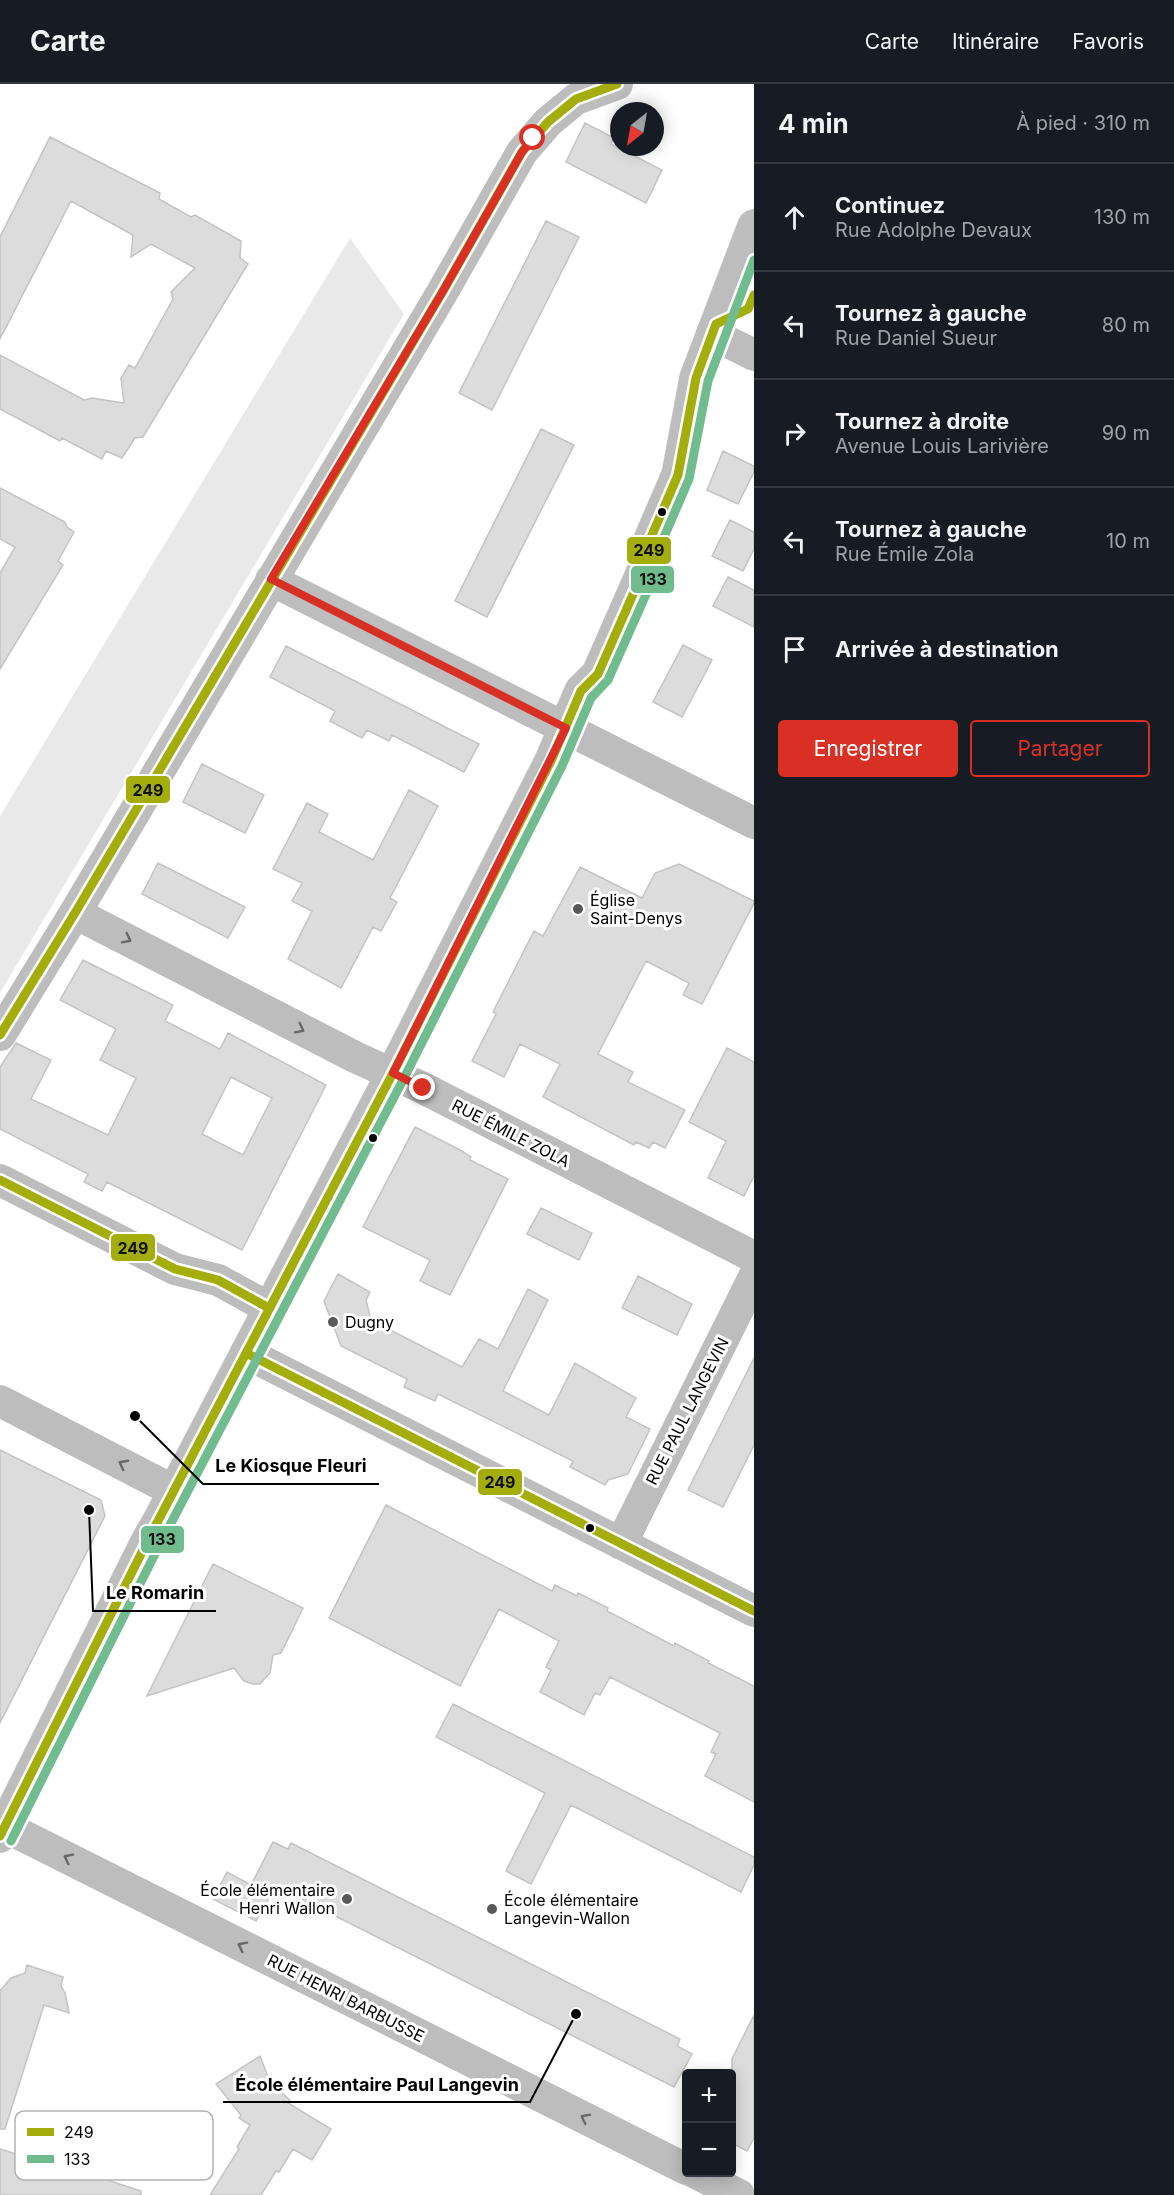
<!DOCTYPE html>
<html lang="fr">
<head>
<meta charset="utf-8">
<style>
  body { margin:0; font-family:Inter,sans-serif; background:#20242c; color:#f1f3f6 }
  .controls { position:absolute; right:18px; bottom:18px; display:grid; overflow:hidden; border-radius:6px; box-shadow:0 3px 15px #0003 }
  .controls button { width:54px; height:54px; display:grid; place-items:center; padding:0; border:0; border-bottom:2px solid #363941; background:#171b24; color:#f1f3f6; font:30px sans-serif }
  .compass { position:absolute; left:610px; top:18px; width:54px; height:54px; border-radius:50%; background:#171b24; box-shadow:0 3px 15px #0003; rotate:211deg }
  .stop { position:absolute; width:18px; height:18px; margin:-14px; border:4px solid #d93025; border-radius:50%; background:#fff }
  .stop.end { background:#d93025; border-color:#fff; box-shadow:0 2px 6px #0008 }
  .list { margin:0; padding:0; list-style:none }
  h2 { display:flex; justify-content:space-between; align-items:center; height:78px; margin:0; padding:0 24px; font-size:26px }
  h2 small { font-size:20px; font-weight:400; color:#9ea1a6 }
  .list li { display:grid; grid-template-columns:39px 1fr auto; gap:18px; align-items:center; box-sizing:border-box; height:108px; padding:0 24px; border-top:2px solid #363941 }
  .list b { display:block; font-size:22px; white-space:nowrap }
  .list p { margin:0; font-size:20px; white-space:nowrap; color:#9ea1a6 }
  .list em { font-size:20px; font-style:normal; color:#9ea1a6 }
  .actions { display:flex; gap:12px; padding:18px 24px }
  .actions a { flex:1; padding:14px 0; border:2px solid #d93025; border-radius:6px; text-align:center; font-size:21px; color:#d93025 }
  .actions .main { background:#d93025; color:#fff }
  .icon { flex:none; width:33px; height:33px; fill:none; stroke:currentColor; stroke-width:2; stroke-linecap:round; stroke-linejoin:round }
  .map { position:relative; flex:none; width:754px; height:2111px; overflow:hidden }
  header { display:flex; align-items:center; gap:36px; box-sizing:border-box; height:84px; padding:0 30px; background:#171b24; border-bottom:2px solid #363941 }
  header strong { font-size:28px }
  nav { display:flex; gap:33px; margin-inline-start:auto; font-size:21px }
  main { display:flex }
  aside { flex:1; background:#171b24 }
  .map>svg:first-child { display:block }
</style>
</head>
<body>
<header>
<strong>Carte</strong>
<nav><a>Carte</a><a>Itinéraire</a><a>Favoris</a></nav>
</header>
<main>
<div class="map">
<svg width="754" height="2111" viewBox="0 0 754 2111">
  <rect width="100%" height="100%" fill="#fff"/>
  <path fill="#e9e9e9" d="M350,154L404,230L0,909V732Z"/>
  <path fill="#dcdcdc" stroke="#c4c4c4" stroke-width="1.5" fill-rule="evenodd" d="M585,39L614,54L611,60L662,86L646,119L566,78Z
    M50,53L160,109L159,115L191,133L195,131L241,157L240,174L248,180L143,353L135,354L122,374L106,367L102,375L62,354L60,357L0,325V271L84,316L92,314L124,319L121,294L129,281L135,284L173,215L171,208L195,184L151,160L131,173L133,151L71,117L0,255V153Z
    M546,137L579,153L492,326L459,309Z
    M541,345L574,361L487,533L455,517Z
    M723,367L754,382V388L738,420L707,406Z
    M0,404L65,438L67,443L74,448L58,477L63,481L0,585V489L15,463L0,455Z
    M730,436L754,448V465L743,487L712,472Z
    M728,493L754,506V543L713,522Z
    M683,561L712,576L682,633L653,618Z
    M286,562L479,660L464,688L392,651L389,657L367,646L362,654L330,637L335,627L270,593Z
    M202,680L264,711L245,749L183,718Z
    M409,706L438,722L390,814L397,818L381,847L373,843L341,904L288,875L312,827L292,817L302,799L273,785L307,719L328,730L319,748L373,776Z
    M158,779L245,823L228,854L142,810Z
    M679,780L754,817V819L702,920L683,911L689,899L646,877L598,970L633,988L628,998L685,1026L665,1064L653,1058L649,1064L636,1058L634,1061L543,1013L560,980L520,960L504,993L472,977L496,930L493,928L534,847L543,852L580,783L642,814L655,789Z
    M83,876L173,921L165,937L220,965L228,949L326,1001L242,1166L107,1098L102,1107L84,1098L88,1090L0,1045V983L16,959L51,976L31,1015L108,1051L136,994L100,976L116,945L60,916ZM231,993L272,1014L243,1071L202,1050Z
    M727,964L754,978V1092L744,1112L708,1094L726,1057L689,1038Z
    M415,1043L462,1067L471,1073L470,1076L508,1095L450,1211L420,1197L430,1176L363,1143Z
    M541,1124L592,1149L579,1176L527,1150Z
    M338,1190L370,1208L366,1216L371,1236L462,1283L479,1255L498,1265L528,1205L548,1216L503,1307L549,1331L575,1279L636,1314L626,1333L650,1345L628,1390L608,1396L605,1401L570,1383L573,1377L438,1310L435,1317L404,1303L407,1295L341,1262L324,1217Z
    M638,1192L692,1220L677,1251L622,1224Z
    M754,1274V1361L723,1423L688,1406Z
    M0,1366L101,1416L105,1432L0,1639Z
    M386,1421L552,1507L555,1501L577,1512L578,1509L608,1524L607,1527L674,1562L675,1559L709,1577L708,1579L754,1602V1718L705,1692L716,1670L711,1668L720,1649L610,1593L600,1611L595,1609L584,1631L540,1608L551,1586L546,1583L559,1557L499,1525L460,1602L329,1534Z
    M213,1480L303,1524L281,1569L273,1571L270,1589L260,1600H253L244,1597L234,1584L147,1612Z
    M453,1620L754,1773V1781L741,1808L571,1721L531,1800L506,1787L545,1709L436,1653Z
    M273,1758L288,1765L291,1759L680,1955L677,1962L692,1970L674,2003L276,1802L256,1837L213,1815L227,1788L251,1801Z
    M27,1881L63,1893L61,1902L65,1909L69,1929L44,1921L5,2045H0V1907L11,1894L25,1889Z
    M754,1931V2054L747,2067L732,2059V1975Z
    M260,1972L270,1998L290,2016L288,2019L331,2045L312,2076L293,2065L279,2088L276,2087L261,2111H210L239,2065L237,2063L250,2041L239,2034L241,2031L216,2000Z
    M0,2065L76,2089L77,2086L141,2107V2111H0Z"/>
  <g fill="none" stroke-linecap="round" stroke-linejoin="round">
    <g stroke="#dbdbdb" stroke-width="34">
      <path id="primary" d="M0,1752L148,1456L159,1437L393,989L551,677L581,607L598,590L649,474V458L678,391L696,294L754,142"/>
    </g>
    <path stroke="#bdbdbd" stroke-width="32" d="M712,250L754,271
      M271,496L754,739
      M75,829L355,973L423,1004L754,1173
      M0,951L75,829L443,207L522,68L548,38L576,15L617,0
      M0,1096L175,1185L218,1196L269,1224
      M246,1269L754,1527
      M0,1317L174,1407
      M621,1460L754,1193
      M0,1740L686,2085
      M694,2088L739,2111"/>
    <use href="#primary" stroke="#bdbdbd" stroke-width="33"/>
    <g stroke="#fff" stroke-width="14">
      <path id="bus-1" d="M0,951L75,829L443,207L522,68L548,38L576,15L617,0
        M0,1096L175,1185L218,1196L269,1224
        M246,1269L754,1527
        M0,1752L148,1456L393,989L551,677L581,607L598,590L649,474V458L678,391L696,294L716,240L748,225L754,211"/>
    </g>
    <g stroke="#fff" stroke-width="14">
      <path id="bus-2" d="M11,1757L159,1462L404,994L562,682L591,614L608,596L660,479L661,460L689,395L708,297L754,176"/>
    </g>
    <use href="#bus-1" stroke="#a3ad0b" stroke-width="9"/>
    <use href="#bus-2" stroke="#71bc8e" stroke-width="9"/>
  </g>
  <defs><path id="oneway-chevron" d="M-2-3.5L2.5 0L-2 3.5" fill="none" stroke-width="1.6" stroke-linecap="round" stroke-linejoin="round" transform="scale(1.5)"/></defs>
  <g stroke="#686868">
    <use href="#oneway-chevron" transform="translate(127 855) rotate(27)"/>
    <use href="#oneway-chevron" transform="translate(300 945) rotate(27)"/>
    <use href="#oneway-chevron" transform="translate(123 1380) rotate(-152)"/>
    <use href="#oneway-chevron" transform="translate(68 1774) rotate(-153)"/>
    <use href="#oneway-chevron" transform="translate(242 1862) rotate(-153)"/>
    <use href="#oneway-chevron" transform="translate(585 2034) rotate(-153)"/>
  </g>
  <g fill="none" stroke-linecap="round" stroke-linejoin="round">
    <path stroke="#d93025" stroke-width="8" d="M423,1004L393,989L566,644L271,495L443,207L522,68L533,54"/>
  </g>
  <g fill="#000" stroke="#fff" stroke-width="2">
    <circle cx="662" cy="428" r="5"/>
    <circle cx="373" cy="1054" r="5"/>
    <circle cx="590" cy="1444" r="5"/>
  </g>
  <g fill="#595959" stroke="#fff" stroke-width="2">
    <circle cx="578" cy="825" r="6"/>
    <circle cx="333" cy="1238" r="6"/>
    <circle cx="347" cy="1815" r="6"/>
    <circle cx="492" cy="1825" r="6"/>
  </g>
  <g text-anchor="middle" stroke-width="6" stroke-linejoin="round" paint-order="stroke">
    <g font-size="16" fill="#000" stroke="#fff" text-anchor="start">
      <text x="590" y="822">Église<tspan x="590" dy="18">Saint-Denys</tspan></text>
      <text x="345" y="1244">Dugny</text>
      <text x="335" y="1812" text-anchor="end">École élémentaire<tspan x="335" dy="18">Henri Wallon</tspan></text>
      <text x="504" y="1822">École élémentaire<tspan x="504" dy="18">Langevin-Wallon</tspan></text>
    </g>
    <g font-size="16" fill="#000" stroke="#fff">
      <text transform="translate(511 1049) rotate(27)" y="6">RUE ÉMILE ZOLA</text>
      <text transform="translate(687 1327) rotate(-63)" y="6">RUE PAUL LANGEVIN</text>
      <text transform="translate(346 1914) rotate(27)" y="6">RUE HENRI BARBUSSE</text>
    </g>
  </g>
  <rect x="15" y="2027" width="198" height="69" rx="9" fill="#fff" stroke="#b2b2b2" stroke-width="1.5"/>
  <rect x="27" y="2044" width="27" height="8" fill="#a3ad0b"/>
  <rect x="27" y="2071" width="27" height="8" fill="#71bc8e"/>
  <g font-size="16" fill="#000">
    <text x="64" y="2054">249</text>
    <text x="64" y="2081">133</text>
  </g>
  <path fill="none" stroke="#000" stroke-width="2" d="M135 1332L203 1400H379M89 1426L93 1527H216M576 1930L530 2018H223"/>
  <g fill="#000" stroke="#fff" stroke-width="2">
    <circle cx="135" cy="1332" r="6"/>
    <circle cx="89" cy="1426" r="6"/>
    <circle cx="576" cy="1930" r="6"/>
  </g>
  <g font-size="18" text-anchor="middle" font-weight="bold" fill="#000" stroke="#fff" stroke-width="6" stroke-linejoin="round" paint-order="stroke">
    <text x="291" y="1388">Le Kiosque Fleuri</text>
    <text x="155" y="1515">Le Romarin</text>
    <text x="377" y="2007">École élémentaire Paul Langevin</text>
  </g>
  <g stroke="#fff" stroke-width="2">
    <rect x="626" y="452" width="46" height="29" rx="6" fill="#a3ad0b"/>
    <rect x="630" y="481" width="45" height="29" rx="6" fill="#71bc8e"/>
    <rect x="125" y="691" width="46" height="29" rx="6" fill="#a3ad0b"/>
    <rect x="110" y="1149" width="46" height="29" rx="6" fill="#a3ad0b"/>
    <rect x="477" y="1384" width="46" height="28" rx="6" fill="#a3ad0b"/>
    <rect x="140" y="1441" width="45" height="29" rx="6" fill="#71bc8e"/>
  </g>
  <g font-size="16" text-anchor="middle" font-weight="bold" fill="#111">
    <text x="649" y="472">249</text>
    <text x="653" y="501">133</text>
    <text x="148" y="712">249</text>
    <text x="133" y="1170">249</text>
    <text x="500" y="1404">249</text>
    <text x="162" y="1461">133</text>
  </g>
</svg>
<div class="controls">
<button>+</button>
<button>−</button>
</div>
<svg class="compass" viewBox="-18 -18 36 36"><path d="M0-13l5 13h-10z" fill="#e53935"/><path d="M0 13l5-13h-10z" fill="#9ea1a6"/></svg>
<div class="stop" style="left:533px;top:54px"></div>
<div class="stop end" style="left:423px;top:1004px"></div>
</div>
<aside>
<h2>4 min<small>À pied · 310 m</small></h2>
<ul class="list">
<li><svg class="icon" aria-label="ahead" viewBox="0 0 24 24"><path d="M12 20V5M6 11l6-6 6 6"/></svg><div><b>Continuez</b><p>Rue Adolphe Devaux</p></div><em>130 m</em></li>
<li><svg class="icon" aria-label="left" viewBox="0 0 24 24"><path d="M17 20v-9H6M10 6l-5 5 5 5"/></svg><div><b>Tournez à gauche</b><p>Rue Daniel Sueur</p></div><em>80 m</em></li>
<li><svg class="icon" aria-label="right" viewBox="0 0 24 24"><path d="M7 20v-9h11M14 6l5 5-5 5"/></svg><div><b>Tournez à droite</b><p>Avenue Louis Larivière</p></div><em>90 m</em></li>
<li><svg class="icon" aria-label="left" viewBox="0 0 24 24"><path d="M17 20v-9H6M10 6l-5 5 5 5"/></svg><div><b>Tournez à gauche</b><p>Rue Émile Zola</p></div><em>10 m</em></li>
<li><svg class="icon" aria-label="arrive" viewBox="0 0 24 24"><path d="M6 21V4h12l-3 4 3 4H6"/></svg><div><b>Arrivée à destination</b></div></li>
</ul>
<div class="actions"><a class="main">Enregistrer</a><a>Partager</a></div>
</aside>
</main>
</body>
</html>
